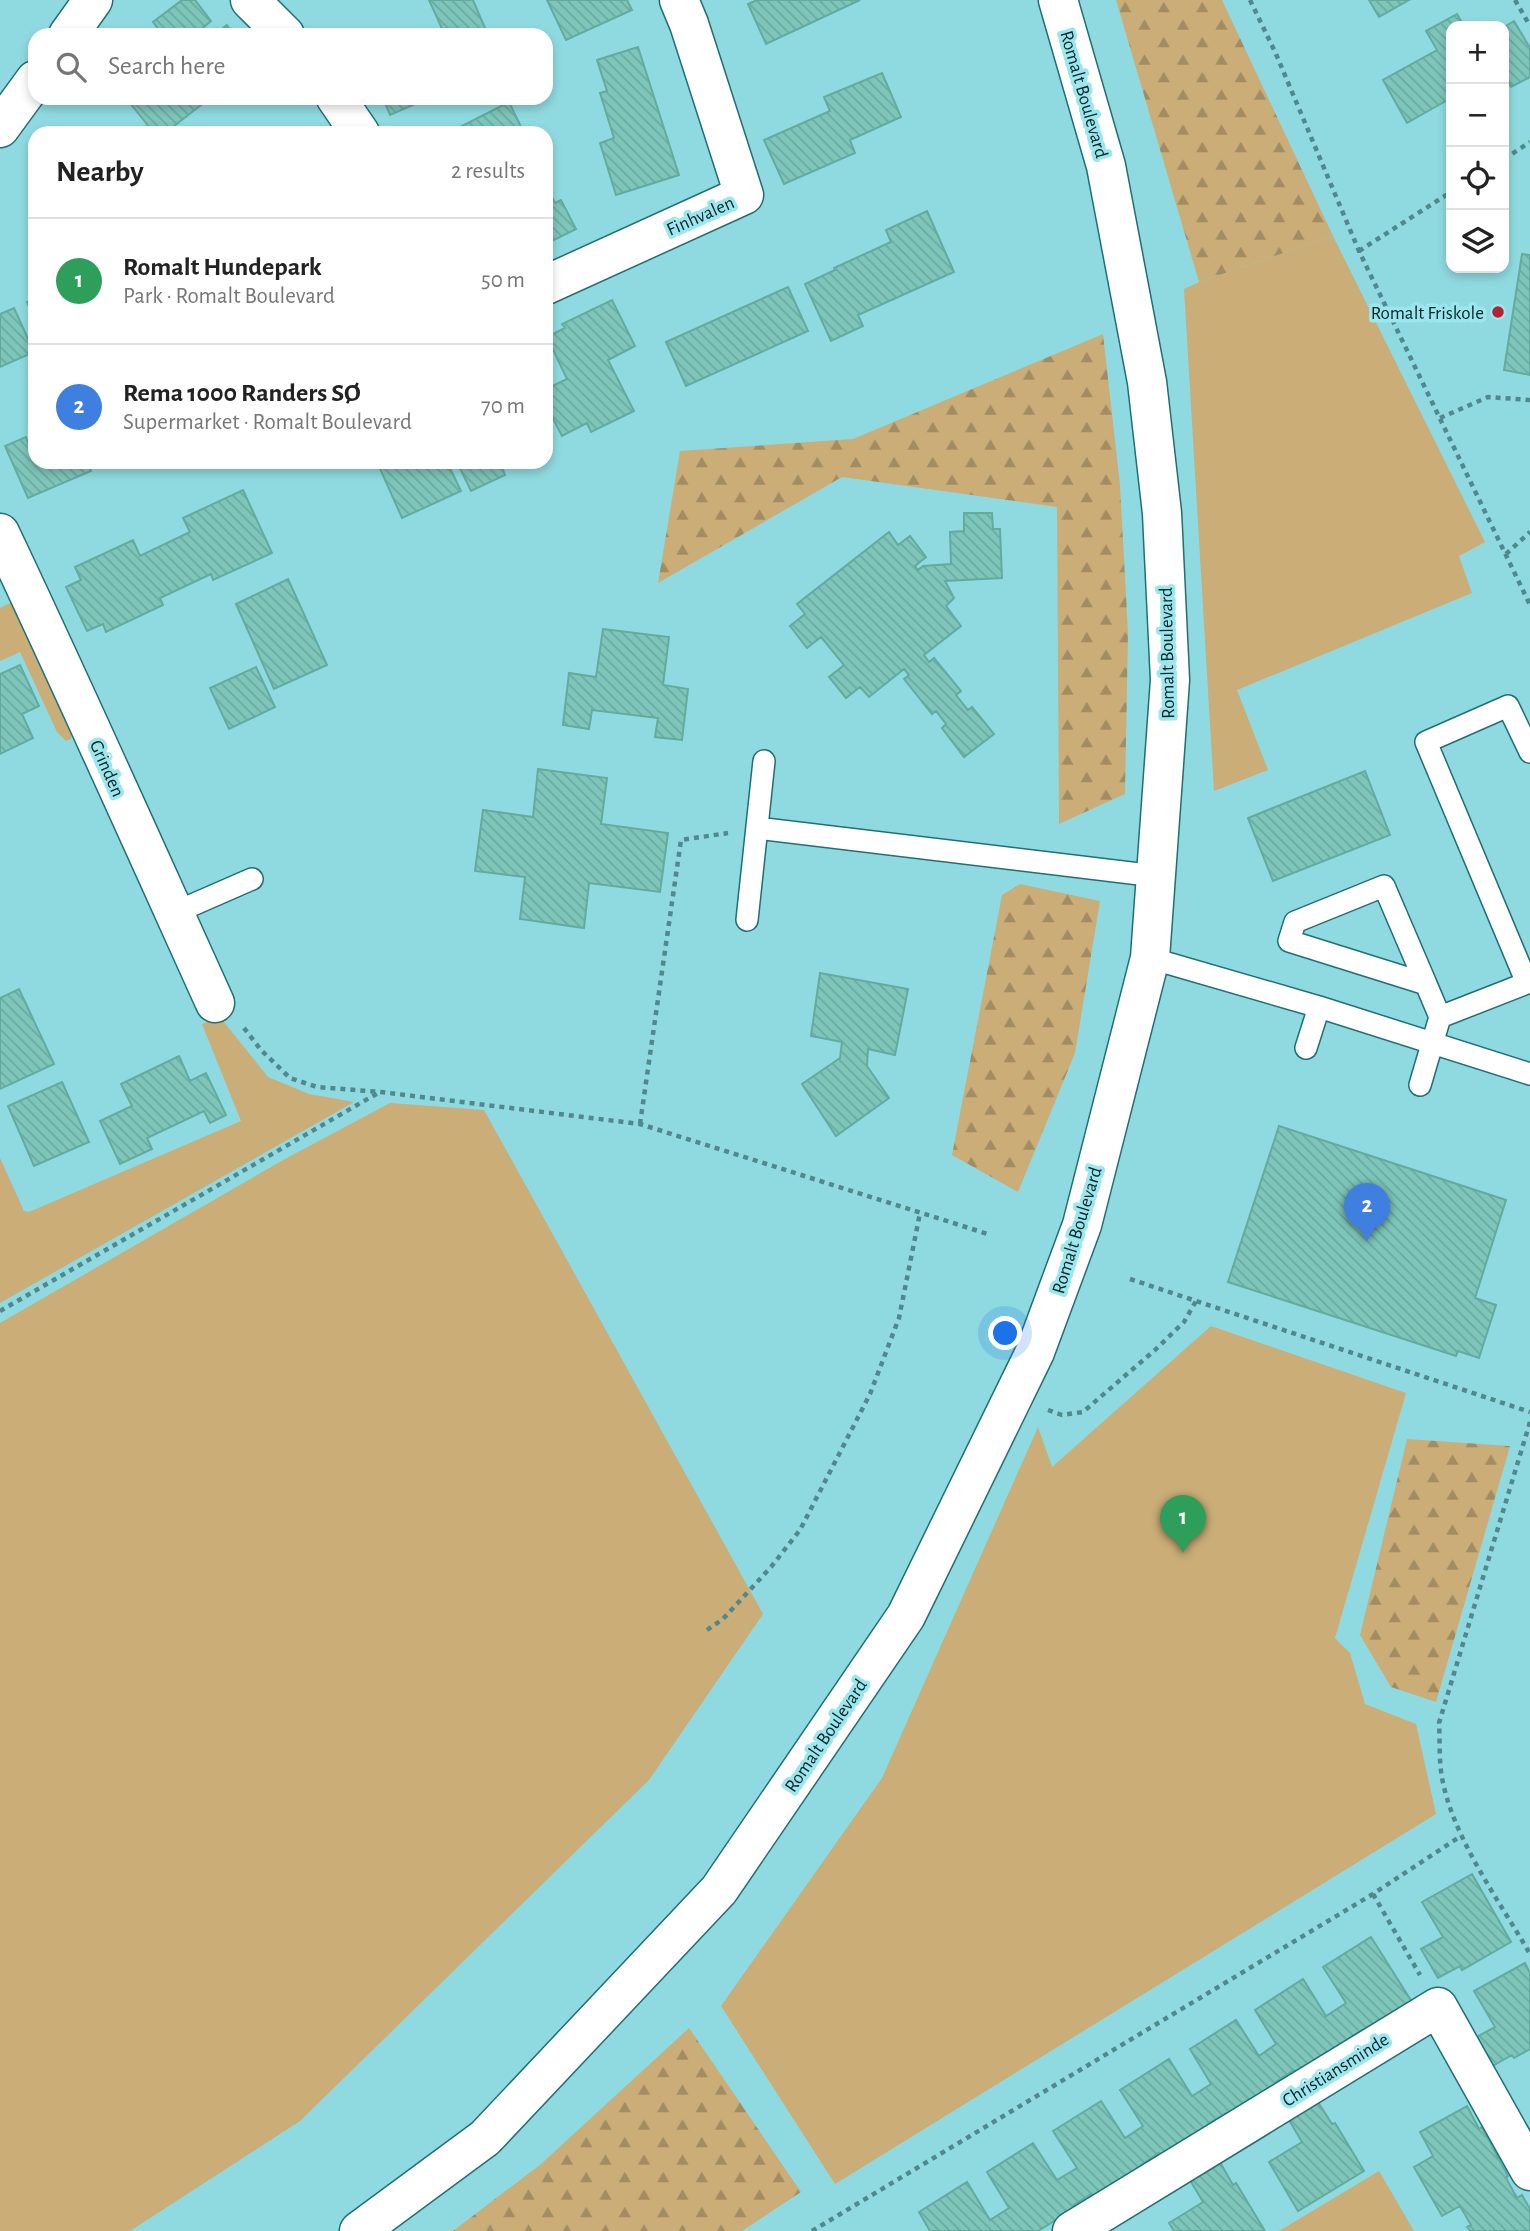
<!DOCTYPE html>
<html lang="en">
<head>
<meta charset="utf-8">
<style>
  body { margin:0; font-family:"Alegreya Sans",sans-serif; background:#f6f6f6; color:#222 }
  .controls { position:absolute; right:21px; top:21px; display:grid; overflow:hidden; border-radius:14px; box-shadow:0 4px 10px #0003 }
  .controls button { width:63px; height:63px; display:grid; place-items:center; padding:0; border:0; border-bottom:2px solid #e0e0e0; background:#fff; color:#222; font:35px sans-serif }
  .you { position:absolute; left:1006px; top:1334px; width:24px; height:24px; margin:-18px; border:5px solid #fff; border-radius:50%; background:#1a73e8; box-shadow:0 0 0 10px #1a73e833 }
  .badge { display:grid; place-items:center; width:46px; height:46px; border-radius:50%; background:#7c3aed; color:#fff; font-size:23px; font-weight:700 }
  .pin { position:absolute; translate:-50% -58px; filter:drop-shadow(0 2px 4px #0008) }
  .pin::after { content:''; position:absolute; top:37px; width:24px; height:21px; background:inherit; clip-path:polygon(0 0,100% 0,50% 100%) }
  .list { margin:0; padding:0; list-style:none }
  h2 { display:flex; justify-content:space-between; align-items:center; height:91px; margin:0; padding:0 28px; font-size:30px }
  h2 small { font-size:23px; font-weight:400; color:#767676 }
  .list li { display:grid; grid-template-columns:46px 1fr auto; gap:21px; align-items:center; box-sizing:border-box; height:126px; padding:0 28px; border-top:2px solid #e0e0e0 }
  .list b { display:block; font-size:26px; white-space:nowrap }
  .list p { margin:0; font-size:23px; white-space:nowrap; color:#767676 }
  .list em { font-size:23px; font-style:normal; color:#767676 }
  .icon { flex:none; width:38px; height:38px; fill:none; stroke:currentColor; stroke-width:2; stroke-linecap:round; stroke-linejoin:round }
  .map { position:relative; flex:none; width:1530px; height:2231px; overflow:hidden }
  .search { position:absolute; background:#fff; box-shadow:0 4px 10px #0003; left:28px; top:28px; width:525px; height:77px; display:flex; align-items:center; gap:18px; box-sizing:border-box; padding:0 24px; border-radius:21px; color:#767676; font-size:26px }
  .panel { position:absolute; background:#fff; box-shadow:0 4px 10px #0003; left:28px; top:126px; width:525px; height:343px; border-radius:21px }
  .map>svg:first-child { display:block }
</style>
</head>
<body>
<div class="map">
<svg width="1530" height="2231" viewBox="0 0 1530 2231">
  <defs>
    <pattern id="forest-firs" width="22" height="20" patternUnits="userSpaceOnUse" patternTransform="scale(1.75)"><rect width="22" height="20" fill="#caad77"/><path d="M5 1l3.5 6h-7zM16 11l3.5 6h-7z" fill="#a28d62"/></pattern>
    <pattern id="building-back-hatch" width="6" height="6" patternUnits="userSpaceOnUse" patternTransform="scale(1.75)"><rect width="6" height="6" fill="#7ec6ba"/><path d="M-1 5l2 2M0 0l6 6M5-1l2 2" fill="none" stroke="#6baaa0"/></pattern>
  </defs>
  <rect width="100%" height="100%" fill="#8fdae0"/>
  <path fill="#caad77" d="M1333,236L1485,542L1459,556L1472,593L1237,690L1268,770L1214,791L1184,289L1199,282Z
    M12,602L72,732L71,739L66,741L57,732L20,652L0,661V608Z
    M220,1017L268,1077L309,1094L354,1102L0,1303V1158L24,1211L29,1212L241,1121L202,1024Z
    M390,1103L484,1110L763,1614L649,1780L300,2121L130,2231H0V1323L285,1159Z
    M1211,1326L1406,1393L1335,1638L1350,1653L1365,1704L1416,1724L1436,1814L835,2184L721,2006L882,1778L1038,1427L1052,1467Z
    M1379,2171L1414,2231H1279Z"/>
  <path fill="url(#forest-firs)" d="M1116,0H1222L1333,236L1199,282Z
    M1103,334L1120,485L1128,633L1125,794L1059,824L1057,507L842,477L658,583L680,451L853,439Z
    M1020,884L1100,901L1075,1053L1018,1192L952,1155L1002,895Z
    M1407,1439L1510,1446L1436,1702L1391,1687L1360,1635Z
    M689,2028L801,2192L742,2231H453L541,2164Z"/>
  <path fill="url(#building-back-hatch)" stroke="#63ab9f" stroke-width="2" d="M182,0H195L211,21L194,35H163L153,22Z
    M429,0H473L488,35H439L444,33Z
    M547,0H627L632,10L566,40Z
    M757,0H860L766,44L748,4Z
    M1369,0H1409L1379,17Z
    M1457,14L1464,26H1451V98L1407,123L1383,80L1437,50L1426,31Z
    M1514,21L1530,48V77L1511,87L1504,75V27Z
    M227,25L234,35H214Z
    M638,47L679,175L616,195L600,143L614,138L600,93L607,91L597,60Z
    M882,73L901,117L850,140L855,153L784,184L764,140L830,111L824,97Z
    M126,98H210L165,133H154Z
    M383,98H429L390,115Z
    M509,102L524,133H463L460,127Z
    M546,186L555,203L561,200L576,229L546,244Z
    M927,211L954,272L858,315L863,326L831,341L805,284L835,270L834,268L891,242L886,230Z
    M1522,254L1530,255V375L1504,370Z
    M788,287L808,331L686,386L666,342Z
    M35,298V320L27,302Z
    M612,300L635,346L608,360L634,411L591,432L587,423L562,436L546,405L552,403L546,389L567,379L547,337L565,328L562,324Z
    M14,308L34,352L0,367V314Z
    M26,437L29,445L35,442V462H88L91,471L28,498L5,446Z
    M377,462H447L461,491L402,518Z
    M457,462H500L505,475L471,491Z
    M243,490L272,553L213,580L211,574L160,598L163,605L106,632L103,624L87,631L66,587L81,580L75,567L133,540L140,556L190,532L183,518Z
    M964,513H992L993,529H1000L1002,578L945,581L954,598L946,606L961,626L924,655L929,662L934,658L961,691L956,695L968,710L972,707L994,734L964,757L942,728L946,724L936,711L932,714L904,679L909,675L904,669L869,697L860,687L846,698L829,677L844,665L821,637L807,648L790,626L805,614L797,604L889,532L898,545L910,536L926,557L915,566L918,570L923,566L951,564L950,532L964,531Z
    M288,579L327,665L274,689L236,604Z
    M603,629L669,637L663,685L688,689L682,740L655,737L658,718L592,710L589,729L563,725L569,673L596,677Z
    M20,665L39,706L22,714L33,738L0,754V674Z
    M256,667L275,707L229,729L210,688Z
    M538,769L607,778L601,824L668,833L660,892L589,883L584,928L520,919L525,877L475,871L483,810L533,817Z
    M1365,771L1390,835L1273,881L1248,818Z
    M820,973L908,989L895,1055L868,1049L867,1066L889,1098L836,1136L802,1084L840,1058L842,1042L811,1036Z
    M19,989L54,1064L0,1089V998Z
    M179,1056L190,1081L206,1073L226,1115L210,1123L204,1111L147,1138L152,1149L120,1164L100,1121L132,1106L121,1084Z
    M62,1082L89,1142L34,1166L8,1106Z
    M1279,1126L1506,1200L1475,1298L1496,1305L1479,1358L1458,1351L1456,1356L1228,1282Z
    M1472,1874L1511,1942L1462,1970L1460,1966L1438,1978L1421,1949L1443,1937L1422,1902Z
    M1371,1937L1412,2002L1364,2033L1362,2030L1297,2073L1294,2070L1276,2082L1278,2084L1228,2116L1226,2113L1208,2124L1210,2126L1161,2157L1159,2153L1141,2165L1142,2167L1094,2198L1091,2194L1074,2205L1075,2208L1038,2231H930L919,2212L967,2182L990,2220L1009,2208L987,2172L1033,2143L1057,2180L1077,2168L1053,2131L1101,2101L1125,2138L1143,2126L1120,2090L1169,2059L1192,2096L1211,2084L1190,2049L1236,2020L1259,2056L1276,2044L1255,2010L1303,1979L1326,2016L1346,2003L1323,1967Z
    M1525,1963L1530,1973V2049L1514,2058L1512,2055L1489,2068L1473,2039L1495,2027L1474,1991Z
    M1318,2102L1332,2124L1335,2123L1364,2171L1298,2211L1269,2162L1302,2142L1289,2120Z
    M1467,2106L1479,2129L1482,2127L1508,2176L1506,2178L1517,2198L1522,2195L1530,2209V2231H1470L1467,2227L1471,2225L1460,2206L1442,2216L1414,2167L1433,2156L1420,2132Z
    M1220,2162L1233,2185L1236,2183L1265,2231H1174L1169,2223L1203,2202L1190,2180Z"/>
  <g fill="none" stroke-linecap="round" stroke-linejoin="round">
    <g stroke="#1f6f75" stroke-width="24">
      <path id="service" d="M757,828L1156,876
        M174,913L252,879
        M747,920L764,761
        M1150,958L1319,1007L1530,1074
        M1440,1017L1527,983L1426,742L1508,706L1530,752
        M1306,1048L1319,1007
        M1420,1085L1440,1017L1426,984L1289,941L1295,922L1384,886L1426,984"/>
    </g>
    <g stroke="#1f6f75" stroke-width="41">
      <path id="minor" d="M250,0L285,35
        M68,35L93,0
        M336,98L360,133
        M0,128L35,80
        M546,285L744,195L689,24L679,0
        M0,533C74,689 144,846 215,1003
        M1072,2231L1438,2007L1530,2171"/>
    </g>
    <g stroke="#1f6f75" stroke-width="41">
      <path id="tertiary" d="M359,2231L485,2138L719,1890L906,1616L1035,1352L1082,1225L1150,958L1170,680L1162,513L1147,382L1106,166L1058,0"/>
    </g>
    <path stroke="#50888d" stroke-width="4.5" stroke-dasharray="5 5" stroke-linecap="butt" d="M1250,0L1276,54L1359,251L1530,605
      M1515,0L1530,26
      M1504,159L1530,142
      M1359,251L1451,192
      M1440,418L1488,397L1530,400
      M1506,554L1530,532
      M244,1028L261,1050L290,1078L317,1087L381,1092L640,1124L991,1235
      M640,1124L681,840L728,833
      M1130,1279L1530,1412
      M0,1311L378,1093
      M1048,1410L1062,1415L1083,1412L1155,1350L1184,1322L1196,1301
      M1530,1422L1439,1723C1440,1739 1439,1755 1441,1771C1449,1833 1499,1900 1530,1954
      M707,1630L723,1619L771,1567L800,1530L870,1394L899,1318L920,1213
      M1373,1894L1420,1975
      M812,2231L1373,1894L1461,1836"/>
    <use href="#service" stroke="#fff" stroke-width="21"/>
    <use href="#minor" stroke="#fff" stroke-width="38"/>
    <use href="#tertiary" stroke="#fff" stroke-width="38"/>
  </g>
  <circle fill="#b42230" stroke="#9ce7ee" stroke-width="2.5" cx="1498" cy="312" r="7"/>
  <g text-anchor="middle" stroke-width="7" stroke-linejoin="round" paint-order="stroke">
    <g font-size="19" fill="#052629" stroke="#9ce7ee">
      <text transform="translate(1085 94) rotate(74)" y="7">Romalt Boulevard</text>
      <text transform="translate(700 215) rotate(-24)" y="7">Finhvalen</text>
      <text transform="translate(1166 653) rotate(-91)" y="7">Romalt Boulevard</text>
      <text transform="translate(108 768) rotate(66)" y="7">Grinden</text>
      <text transform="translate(1076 1230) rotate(-73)" y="7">Romalt Boulevard</text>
      <text transform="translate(825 1735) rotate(-56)" y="7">Romalt Boulevard</text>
      <text transform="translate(1335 2069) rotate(-32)" y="7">Christiansminde</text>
    </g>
    <g font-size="19" fill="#052629" stroke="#9ce7ee" text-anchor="end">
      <text x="1484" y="319">Romalt Friskole</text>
    </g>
  </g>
</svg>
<div class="controls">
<button>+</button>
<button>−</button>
<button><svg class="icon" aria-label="locate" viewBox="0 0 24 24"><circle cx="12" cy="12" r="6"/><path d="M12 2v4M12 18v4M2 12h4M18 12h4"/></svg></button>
<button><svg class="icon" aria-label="layers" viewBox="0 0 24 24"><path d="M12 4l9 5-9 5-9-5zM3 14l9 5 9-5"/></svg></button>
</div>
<div class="you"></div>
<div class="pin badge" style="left:1183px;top:1553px;background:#2e9e5b">1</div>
<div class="pin badge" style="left:1367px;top:1241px;background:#3f7fe0">2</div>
<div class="search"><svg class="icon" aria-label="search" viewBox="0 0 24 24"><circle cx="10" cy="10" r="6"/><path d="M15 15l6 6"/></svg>Search here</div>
<section class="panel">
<h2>Nearby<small>2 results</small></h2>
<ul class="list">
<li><span class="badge" style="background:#2e9e5b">1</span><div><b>Romalt Hundepark</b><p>Park · Romalt Boulevard</p></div><em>50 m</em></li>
<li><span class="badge" style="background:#3f7fe0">2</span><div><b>Rema 1000 Randers SØ</b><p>Supermarket · Romalt Boulevard</p></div><em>70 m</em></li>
</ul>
</section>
</div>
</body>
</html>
